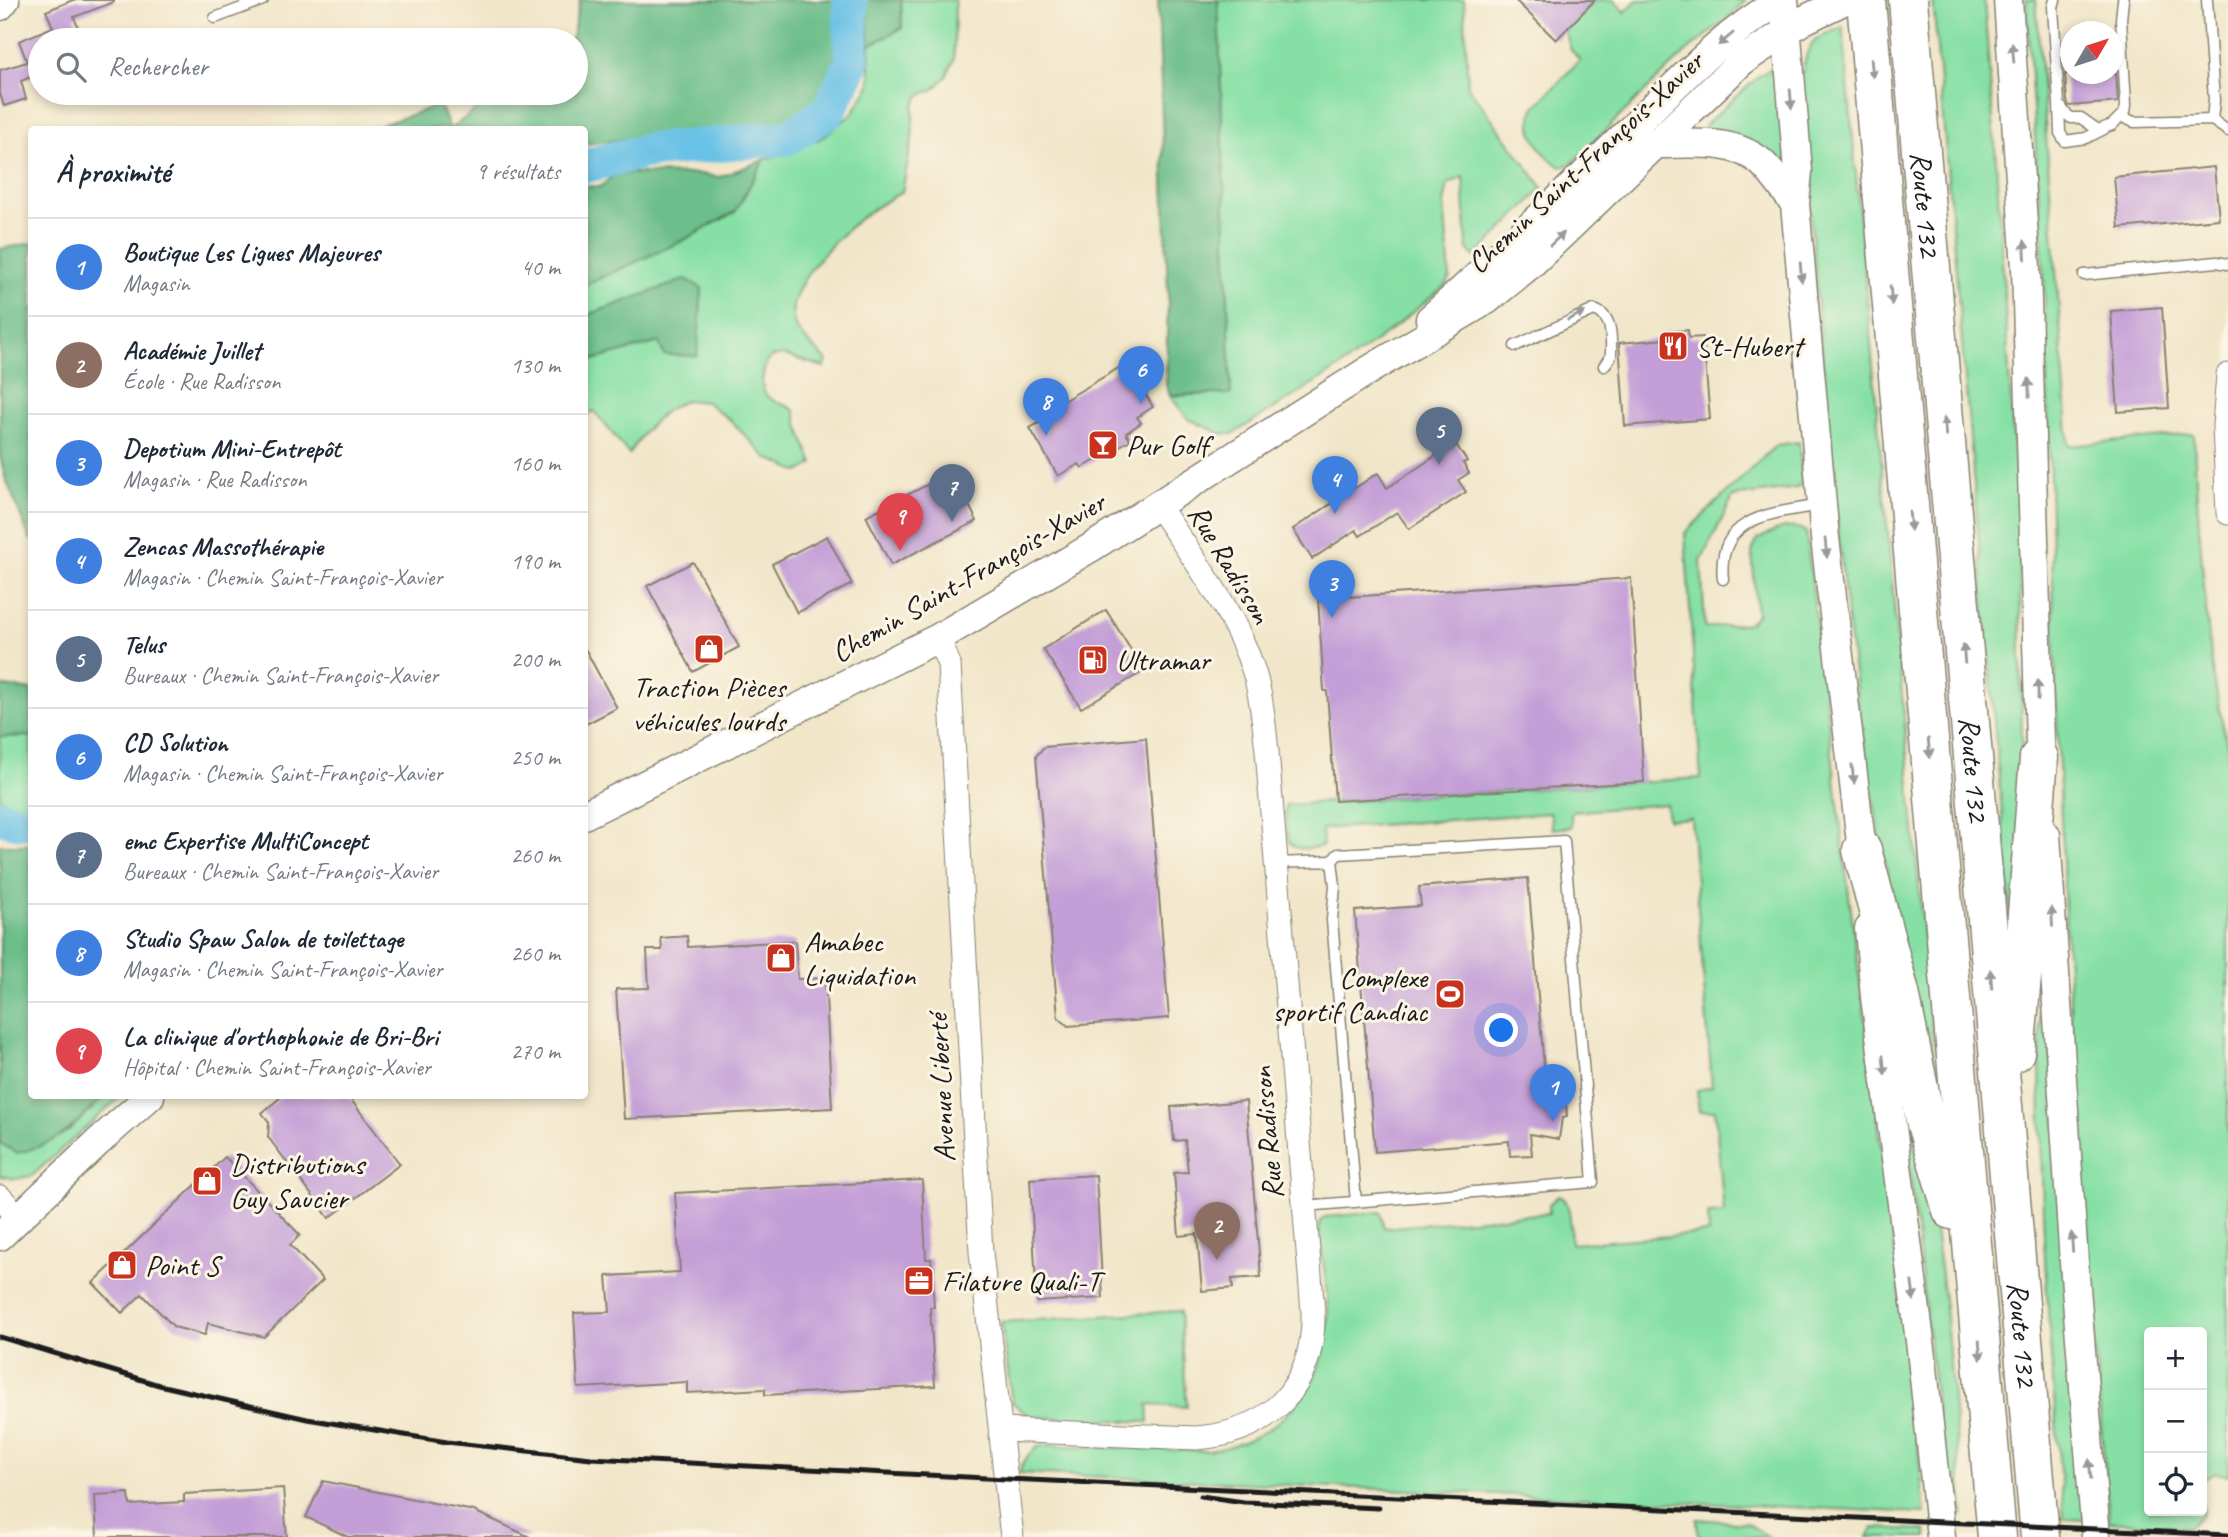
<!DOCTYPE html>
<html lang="fr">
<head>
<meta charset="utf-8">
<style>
  body { margin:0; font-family:Caveat,sans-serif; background:#f6f6f7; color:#1f2937 }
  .controls { position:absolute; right:21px; bottom:21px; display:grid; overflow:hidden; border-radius:7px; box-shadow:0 4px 10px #0003 }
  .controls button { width:63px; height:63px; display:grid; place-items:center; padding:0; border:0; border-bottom:2px solid #e0e1e3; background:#fff; color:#1f2937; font:35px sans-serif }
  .compass { position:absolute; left:2060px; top:21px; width:63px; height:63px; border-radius:50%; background:#fff; box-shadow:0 4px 10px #0003; rotate:51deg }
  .you { position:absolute; left:1502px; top:1031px; width:24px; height:24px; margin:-18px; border:5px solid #fff; border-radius:50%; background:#1a73e8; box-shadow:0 0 0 10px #1a73e833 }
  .badge { display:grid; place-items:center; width:46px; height:46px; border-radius:50%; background:#c8321e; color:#fff; font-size:23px; font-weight:700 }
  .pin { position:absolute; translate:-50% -58px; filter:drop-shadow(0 2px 4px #0008) }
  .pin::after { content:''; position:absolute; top:37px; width:24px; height:21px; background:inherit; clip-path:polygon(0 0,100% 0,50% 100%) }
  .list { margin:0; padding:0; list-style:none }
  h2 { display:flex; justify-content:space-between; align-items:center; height:91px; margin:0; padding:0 28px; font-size:30px }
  h2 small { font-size:23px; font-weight:400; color:#747a83 }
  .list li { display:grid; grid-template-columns:46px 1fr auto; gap:21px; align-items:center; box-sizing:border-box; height:98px; padding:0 28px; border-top:2px solid #e0e1e3 }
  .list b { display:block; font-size:26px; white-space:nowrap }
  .list p { margin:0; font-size:23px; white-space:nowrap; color:#747a83 }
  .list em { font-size:23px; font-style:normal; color:#747a83 }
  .icon { flex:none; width:38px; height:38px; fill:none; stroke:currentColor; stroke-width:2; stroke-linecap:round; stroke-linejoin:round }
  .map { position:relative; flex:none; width:2228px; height:1537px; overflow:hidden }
  .search { position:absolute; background:#fff; box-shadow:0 4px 10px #0003; left:28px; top:28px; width:560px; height:77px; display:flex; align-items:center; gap:18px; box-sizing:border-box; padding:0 24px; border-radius:38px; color:#747a83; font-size:26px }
  .panel { position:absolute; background:#fff; box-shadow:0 4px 10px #0003; left:28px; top:126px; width:560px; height:973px; border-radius:7px }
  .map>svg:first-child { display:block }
</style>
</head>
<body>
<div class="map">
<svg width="2228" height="1537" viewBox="0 0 2228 1537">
  <rect width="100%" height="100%" fill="#fcf5e5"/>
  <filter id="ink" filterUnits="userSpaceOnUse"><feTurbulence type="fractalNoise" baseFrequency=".0143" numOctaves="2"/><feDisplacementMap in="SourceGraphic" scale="14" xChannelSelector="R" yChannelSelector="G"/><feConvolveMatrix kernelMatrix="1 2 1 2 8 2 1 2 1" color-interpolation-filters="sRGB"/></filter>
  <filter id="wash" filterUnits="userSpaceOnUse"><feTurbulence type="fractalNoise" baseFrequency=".00686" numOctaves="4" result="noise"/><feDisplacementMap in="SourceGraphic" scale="28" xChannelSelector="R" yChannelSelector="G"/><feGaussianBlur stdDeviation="1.57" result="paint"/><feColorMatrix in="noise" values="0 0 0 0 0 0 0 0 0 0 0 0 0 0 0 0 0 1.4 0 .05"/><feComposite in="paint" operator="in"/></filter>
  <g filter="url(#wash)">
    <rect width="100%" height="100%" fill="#f1e6c9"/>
    <path fill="#86e0a5" stroke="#517e60" stroke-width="2" d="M901,0H955L954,59L946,77L933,90L920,95L914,105L912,141L902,192C885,201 867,212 852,225C830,245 777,297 797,329C804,341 818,351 827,361L824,367L783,355L771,357C763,366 757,389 769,398C777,404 787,404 795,411L797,422L813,464L799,472L767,458L731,421L706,402L685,400L665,411L645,431L629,454L594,411L585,415V362L660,342L697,356L698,332L585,316V285L684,240L735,212L764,160L820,139L852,114L870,85V45L902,28Z
      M1218,0H1464L1468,87L1543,188L1475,257L1467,248L1463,177L1448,184L1444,203L1450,278L1447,284L1387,333L1340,367L1233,434H1222L1188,419L1170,396L1231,393Z
      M1595,0H1614L1625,12L1637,0H1745C1732,19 1703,37 1684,54C1646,90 1609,127 1571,164L1561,167C1542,155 1522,129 1535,107L1580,60L1571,50L1565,31Z
      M1933,0H1984L1996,161L2013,437L2019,495L2022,743L2018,920H2011Z
      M2026,0H2036L2069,446L2194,434C2195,481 2199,528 2203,575C2208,633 2213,690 2228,747V1476L2216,1473L2202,1480V1332H2149V1511H2202V1503L2203,1514L2189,1527L2109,1521L2082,1196L2066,936L2057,722L2044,275Z
      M1843,27L1938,1102C1908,967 1875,834 1857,697C1830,490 1817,280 1798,71H1803C1807,40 1816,38 1843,27Z
      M1772,68V71H1780L1788,171L1706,132L1705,125L1759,76Z
      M1799,442L1802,483L1797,488L1733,497L1701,561L1705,628L1749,623L1757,615L1752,552L1757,540C1772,532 1791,521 1806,532L1844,856L1907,1348L1925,1513L1019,1473C1024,1460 1029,1451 1042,1445L1207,1451C1276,1442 1327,1389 1328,1318C1328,1288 1322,1257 1319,1227L1320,1221L1325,1217L1381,1212L1384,1228L1549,1213V1204L1558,1196C1574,1201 1569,1229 1571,1244L1709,1233L1708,1214L1724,1213L1715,1110L1699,1112L1697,1090L1712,1087L1691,818L1668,820L1666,804L1571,812V827L1552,829L1550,813L1322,829L1323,846C1282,856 1287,839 1285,805L1701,778L1685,533L1776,445Z
      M31,736V811C20,811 7,806 0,797V737Z
      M2039,890L2086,1520L2064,1519C2056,1425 2048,1331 2044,1237C2039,1121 2040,1006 2039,890Z
      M1893,1017L1932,1206L1945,1307L1963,1515L1948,1514Z
      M104,1096H121L32,1176L15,1179L0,1176V1143L17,1153L69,1131Z
      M1180,1311L1187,1407L1148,1405L1149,1422L1036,1417L1026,1414L1012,1402L1001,1322Z
      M1697,1519L1746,1523L1768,1537H1698Z
      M1873,1528L1926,1530L1927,1537H1868Z"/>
    <path fill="#6cbe8a" stroke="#446d53" stroke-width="2" d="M580,0H834L837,19L834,73L820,101L792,124L748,129L697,130L585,144L584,130L450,129L499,93H576V40H568L572,37Z
      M866,0H901L902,28L870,45Z
      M1158,0H1218L1231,394L1170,395L1166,385L1168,295Z
      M440,105L450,129H369Z
      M764,160L735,212L684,240L585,285V186L600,187L613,176L630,173L700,174L720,177Z
      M31,243H32L31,541L5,477L0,456V249Z
      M686,279L702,288L697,356L664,355L659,342L585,362V316Z
      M0,686L31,690V736L0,737Z
      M0,845H31L32,1096H104C75,1125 60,1144 17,1153L0,1143Z"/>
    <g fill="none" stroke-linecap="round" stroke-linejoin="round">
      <path stroke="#68c1e6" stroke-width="35" d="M584,166L647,151L787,138L828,112L852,63L850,0
        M0,816L17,822H32"/>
    </g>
    <g id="blocks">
      <path fill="#c49fd7" d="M73,0H114V2L74,17L83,40H40V92L33,76L21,81L26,99L4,106L0,94V70L27,62L19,41L53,27L46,11Z
        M1515,0H1595L1556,40Z
        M2065,74H2116L2118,102L2069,106L2067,101Z
        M2214,167L2219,219L2119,228L2114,177Z
        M2162,307L2169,408L2118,412L2111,311Z
        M1688,330L1689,338L1703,337L1710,419L1625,426L1619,343L1666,339V332Z
        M1127,363L1153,407L1137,417L1141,423L1126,433L1130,440L1082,468L1079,464L1058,476L1030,428L1053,415L1050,409Z
        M1455,443L1467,461L1463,463L1469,473L1458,480L1466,492L1409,529L1397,512L1360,536L1356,530L1312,559L1293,529L1378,473L1387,488Z
        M952,472L977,521L891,565L866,516Z
        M827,536L852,584L797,613L772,564Z
        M693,562L739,647L693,672L647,586Z
        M1631,578L1644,782L1335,801L1327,691H1324L1318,599Z
        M1106,610L1144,671L1081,708L1043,649Z
        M584,647L617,708L584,725Z
        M1146,738L1169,1018L1068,1026L1058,1017L1036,756L1044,747Z
        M1528,878L1545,1079L1564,1077L1567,1117L1562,1118L1559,1139L1530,1134L1532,1155L1510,1156L1509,1141L1375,1152L1355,911L1421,906L1419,887Z
        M687,936L688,947L795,941L798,979L825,978L832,1108L624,1119L616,989L649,988L647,950H662L661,938Z
        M282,1096H348L400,1164L329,1218L268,1137L269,1122L262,1113Z
        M1246,1101L1261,1277L1232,1279L1233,1288L1202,1291L1197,1234L1179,1236L1174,1173L1188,1172L1185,1140L1174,1141L1171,1107Z
        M225,1157L300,1235L290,1245L323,1280L264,1337L208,1323L205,1335L174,1327L142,1294L122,1313L93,1283Z
        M1096,1175L1103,1298L1037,1302L1030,1179Z
        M922,1180L926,1259H931L934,1307H930L935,1386L765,1395V1389L687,1393V1382L578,1388L574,1313L610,1312L607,1276L680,1272L675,1193Z
        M323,1481L474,1511L530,1537H348L306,1517Z
        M283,1488L287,1537H97L95,1495L129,1493L130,1505L184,1502V1494Z"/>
    </g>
  </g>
  <g filter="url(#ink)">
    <use href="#blocks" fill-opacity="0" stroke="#868172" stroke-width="2"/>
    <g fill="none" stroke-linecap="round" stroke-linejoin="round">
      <g stroke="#868172" stroke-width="13">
        <path id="service" d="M2055,0L2053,7L2059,104L2065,113L2071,118H2081L2098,130L2112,125L2125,112L2126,105L2121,19L2123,0
          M2207,0L2214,100L2212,120L2228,131
          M215,18L263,0
          M2059,104L2060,133L2065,141L2086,138L2104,129
          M2122,117L2134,122L2212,120
          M2084,275L2217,262L2228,264
          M1515,346L1594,310C1614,316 1611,339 1611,356L1604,366
          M1723,579C1716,515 1774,513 1822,505
          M1332,861L1335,886L1332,920L1356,1202
          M1276,863L1332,861L1338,854L1564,841L1590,1145L1593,1182L1305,1206"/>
      </g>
      <g stroke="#868172" stroke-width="25">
        <path id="minor" d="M2228,375L2224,426L2228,513
          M938,638L949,664L981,1252L1012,1537
          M0,1197L19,1218
          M1001,1430L1196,1438C1269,1433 1315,1387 1313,1312L1267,751C1264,725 1262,698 1254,672C1235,611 1192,558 1158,505"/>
      </g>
      <g stroke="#868172" stroke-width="31">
        <path id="tertiary" d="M1784,0L1798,171L1795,204L1825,538L1864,868
          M2008,0L2026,268L2041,777
          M0,6L5,0
          M1655,144C1691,144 1732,138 1761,162C1774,174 1784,190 1795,204
          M1430,319C1498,259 1563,195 1628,132C1676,85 1723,33 1782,0
          M584,815L938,638L1092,547L1369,370L1487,300L1531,264L1742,61L1802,21L1845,0
          M2046,835L2074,1263L2096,1537
          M1869,929L1875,997L1921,1349L1941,1537
          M0,1236L97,1143L150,1096"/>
      </g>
      <g stroke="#868172" stroke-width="41">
        <g id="motorway">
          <path d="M1866,0L1997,1537"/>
          <path id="s1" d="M1908,0L2040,1537"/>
          <path d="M1862,850L1900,993L1926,1124L1952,1210"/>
          <path d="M2015,1052C2025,954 2031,856 2039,758"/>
        </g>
      </g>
      <use href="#service" stroke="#fff" stroke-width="10"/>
      <use href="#minor" stroke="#fff" stroke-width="23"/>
      <use href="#tertiary" stroke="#fff" stroke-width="28"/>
      <use href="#motorway" stroke="#fff" stroke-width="38"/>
      <path stroke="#1c1c1c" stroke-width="5" d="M0,1337L159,1385L307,1419L447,1442L591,1458L1006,1479L2228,1535
        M1201,1496L1244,1502L1379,1508"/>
    </g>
    <defs><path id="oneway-solid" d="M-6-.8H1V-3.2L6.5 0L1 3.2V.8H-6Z" transform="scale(1.75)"/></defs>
    <g fill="#999">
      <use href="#oneway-solid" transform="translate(1726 39) rotate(140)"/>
      <use href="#oneway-solid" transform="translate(2013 53) rotate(-95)"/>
      <use href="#oneway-solid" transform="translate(1872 68) rotate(85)"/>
      <use href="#oneway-solid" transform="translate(1791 99) rotate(85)"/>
      <use href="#oneway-solid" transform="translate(1557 239) rotate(-43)"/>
      <use href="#oneway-solid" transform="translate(2025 250) rotate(-93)"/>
      <use href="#oneway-solid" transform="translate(1801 272) rotate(85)"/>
      <use href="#oneway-solid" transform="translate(1891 295) rotate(85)"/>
      <use href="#oneway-solid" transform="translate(1576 316) rotate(-26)"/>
      <use href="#oneway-solid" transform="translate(2029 388) rotate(-91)"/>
      <use href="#oneway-solid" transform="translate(1945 427) rotate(-95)"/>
      <use href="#oneway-solid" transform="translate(1910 521) rotate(85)"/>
      <use href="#oneway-solid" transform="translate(1826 548) rotate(84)"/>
      <use href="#oneway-solid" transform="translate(1964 654) rotate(-95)"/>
      <use href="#oneway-solid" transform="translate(2038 690) rotate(-91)"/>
      <use href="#oneway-solid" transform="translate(1929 748) rotate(85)"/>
      <use href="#oneway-solid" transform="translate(1853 774) rotate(83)"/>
      <use href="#oneway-solid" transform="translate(2052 917) rotate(-93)"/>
      <use href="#oneway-solid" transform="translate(1991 979) rotate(-95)"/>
      <use href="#oneway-solid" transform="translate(1884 1065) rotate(83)"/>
      <use href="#oneway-solid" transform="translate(2072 1242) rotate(-94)"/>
      <use href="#oneway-solid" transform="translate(1913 1291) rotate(83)"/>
      <use href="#oneway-solid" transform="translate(1980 1350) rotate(85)"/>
      <use href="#oneway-solid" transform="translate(2090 1469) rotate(-95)"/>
    </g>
  </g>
  <defs>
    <g id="restaurant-square" transform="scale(1.575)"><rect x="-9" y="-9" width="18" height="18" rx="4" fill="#c8321e" stroke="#fcf5e5"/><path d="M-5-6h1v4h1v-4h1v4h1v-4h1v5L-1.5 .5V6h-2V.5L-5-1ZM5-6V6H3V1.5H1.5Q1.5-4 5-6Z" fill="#fff"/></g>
    <g id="bar-square" transform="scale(1.575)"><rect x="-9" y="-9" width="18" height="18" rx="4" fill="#c8321e" stroke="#fcf5e5"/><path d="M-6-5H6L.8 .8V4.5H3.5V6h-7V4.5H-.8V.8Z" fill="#fff"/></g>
    <g id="shop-square" transform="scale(1.575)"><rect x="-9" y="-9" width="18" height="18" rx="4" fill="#c8321e" stroke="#fcf5e5"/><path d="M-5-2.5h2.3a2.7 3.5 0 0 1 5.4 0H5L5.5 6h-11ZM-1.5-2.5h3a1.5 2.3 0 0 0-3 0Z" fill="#fff"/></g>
    <g id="fuel-square" transform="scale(1.575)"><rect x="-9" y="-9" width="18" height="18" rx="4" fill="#c8321e" stroke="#fcf5e5"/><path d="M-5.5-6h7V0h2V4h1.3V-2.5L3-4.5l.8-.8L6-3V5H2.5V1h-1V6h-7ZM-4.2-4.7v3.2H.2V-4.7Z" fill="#fff"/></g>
    <g id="stadium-square" transform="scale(1.575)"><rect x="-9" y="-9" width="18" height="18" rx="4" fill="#c8321e" stroke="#fcf5e5"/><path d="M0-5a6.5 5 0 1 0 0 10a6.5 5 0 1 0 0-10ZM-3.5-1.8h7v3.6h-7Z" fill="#fff"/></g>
    <g id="office-square" transform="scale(1.575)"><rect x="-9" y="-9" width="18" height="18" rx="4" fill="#c8321e" stroke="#fcf5e5"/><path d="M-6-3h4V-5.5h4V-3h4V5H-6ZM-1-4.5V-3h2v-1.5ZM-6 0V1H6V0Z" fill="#fff"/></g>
  </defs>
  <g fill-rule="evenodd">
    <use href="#restaurant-square" x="1673" y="346"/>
    <use href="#bar-square" x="1103" y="445"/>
    <use href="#shop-square" x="709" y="649"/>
    <use href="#fuel-square" x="1093" y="660"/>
    <use href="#shop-square" x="781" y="958"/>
    <use href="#stadium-square" x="1450" y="994"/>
    <use href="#shop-square" x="207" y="1181"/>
    <use href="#shop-square" x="122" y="1265"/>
    <use href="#office-square" x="919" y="1281"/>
  </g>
  <g text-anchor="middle" stroke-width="6" stroke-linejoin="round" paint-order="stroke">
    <g font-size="30" fill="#1c1c1c" stroke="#fcf5e5">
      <text transform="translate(1585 162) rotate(-43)" y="10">Chemin Saint-François-Xavier</text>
      <text dy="10" stroke="none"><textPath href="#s1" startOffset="205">Route 132</textPath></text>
      <text transform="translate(1230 564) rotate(59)" y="10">Rue Radisson</text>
      <text transform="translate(968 577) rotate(-30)" y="10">Chemin Saint-François-Xavier</text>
      <text dy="10" stroke="none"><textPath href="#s1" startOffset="772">Route 132</textPath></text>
      <text transform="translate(941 1088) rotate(-93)" y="10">Avenue Liberté</text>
      <text transform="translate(1267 1133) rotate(-95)" y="10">Rue Radisson</text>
      <text dy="10" stroke="none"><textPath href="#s1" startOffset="1339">Route 132</textPath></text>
    </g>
    <g font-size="30" fill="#1c1c1c" stroke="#fcf5e5" text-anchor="start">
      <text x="1696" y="356">St-Hubert</text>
      <text x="1126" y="455">Pur Golf</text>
      <text x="1116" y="670">Ultramar</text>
      <text x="709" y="697" text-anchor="middle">Traction Pièces<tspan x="709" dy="34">véhicules lourds</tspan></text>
      <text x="804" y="951">Amabec<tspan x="804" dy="34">Liquidation</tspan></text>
      <text x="1427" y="987" text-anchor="end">Complexe<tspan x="1427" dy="34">sportif Candiac</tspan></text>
      <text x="230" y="1174">Distributions<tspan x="230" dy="34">Guy Saucier</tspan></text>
      <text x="145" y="1275">Point S</text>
      <text x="942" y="1291">Filature Quali-T</text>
    </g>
  </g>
</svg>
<div class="controls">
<button>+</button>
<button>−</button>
<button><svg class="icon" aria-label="locate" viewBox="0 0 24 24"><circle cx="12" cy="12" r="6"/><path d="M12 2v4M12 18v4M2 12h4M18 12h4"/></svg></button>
</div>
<svg class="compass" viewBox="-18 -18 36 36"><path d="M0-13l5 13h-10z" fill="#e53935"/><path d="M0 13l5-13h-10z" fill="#747a83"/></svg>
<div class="you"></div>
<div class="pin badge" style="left:1553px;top:1122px;background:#3f7fe0">1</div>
<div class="pin badge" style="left:1217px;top:1260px;background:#8d6e63">2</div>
<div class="pin badge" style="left:1332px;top:618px;background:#3f7fe0">3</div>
<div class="pin badge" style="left:1335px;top:514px;background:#3f7fe0">4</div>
<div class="pin badge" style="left:1439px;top:465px;background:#5c6f8a">5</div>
<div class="pin badge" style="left:1141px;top:404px;background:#3f7fe0">6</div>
<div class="pin badge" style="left:952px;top:522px;background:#5c6f8a">7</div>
<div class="pin badge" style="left:1046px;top:436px;background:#3f7fe0">8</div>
<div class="pin badge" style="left:900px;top:551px;background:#e0444e">9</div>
<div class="search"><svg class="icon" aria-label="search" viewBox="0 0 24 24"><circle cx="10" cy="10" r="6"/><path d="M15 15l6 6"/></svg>Rechercher</div>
<section class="panel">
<h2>À proximité<small>9 résultats</small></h2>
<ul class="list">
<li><span class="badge" style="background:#3f7fe0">1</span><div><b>Boutique Les Ligues Majeures</b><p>Magasin</p></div><em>40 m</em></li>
<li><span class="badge" style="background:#8d6e63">2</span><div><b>Académie Juillet</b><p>École · Rue Radisson</p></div><em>130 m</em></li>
<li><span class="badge" style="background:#3f7fe0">3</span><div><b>Depotium Mini-Entrepôt</b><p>Magasin · Rue Radisson</p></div><em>160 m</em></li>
<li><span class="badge" style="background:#3f7fe0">4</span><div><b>Zencas Massothérapie</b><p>Magasin · Chemin Saint-François-Xavier</p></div><em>190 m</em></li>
<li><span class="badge" style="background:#5c6f8a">5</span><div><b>Telus</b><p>Bureaux · Chemin Saint-François-Xavier</p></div><em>200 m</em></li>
<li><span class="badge" style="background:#3f7fe0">6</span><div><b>CD Solution</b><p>Magasin · Chemin Saint-François-Xavier</p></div><em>250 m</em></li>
<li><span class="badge" style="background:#5c6f8a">7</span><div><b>emc Expertise MultiConcept</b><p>Bureaux · Chemin Saint-François-Xavier</p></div><em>260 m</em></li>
<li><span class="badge" style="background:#3f7fe0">8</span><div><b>Studio Spaw Salon de toilettage</b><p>Magasin · Chemin Saint-François-Xavier</p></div><em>260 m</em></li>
<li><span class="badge" style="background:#e0444e">9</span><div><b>La clinique d'orthophonie de Bri-Bri</b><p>Hôpital · Chemin Saint-François-Xavier</p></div><em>270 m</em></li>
</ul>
</section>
</div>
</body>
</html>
